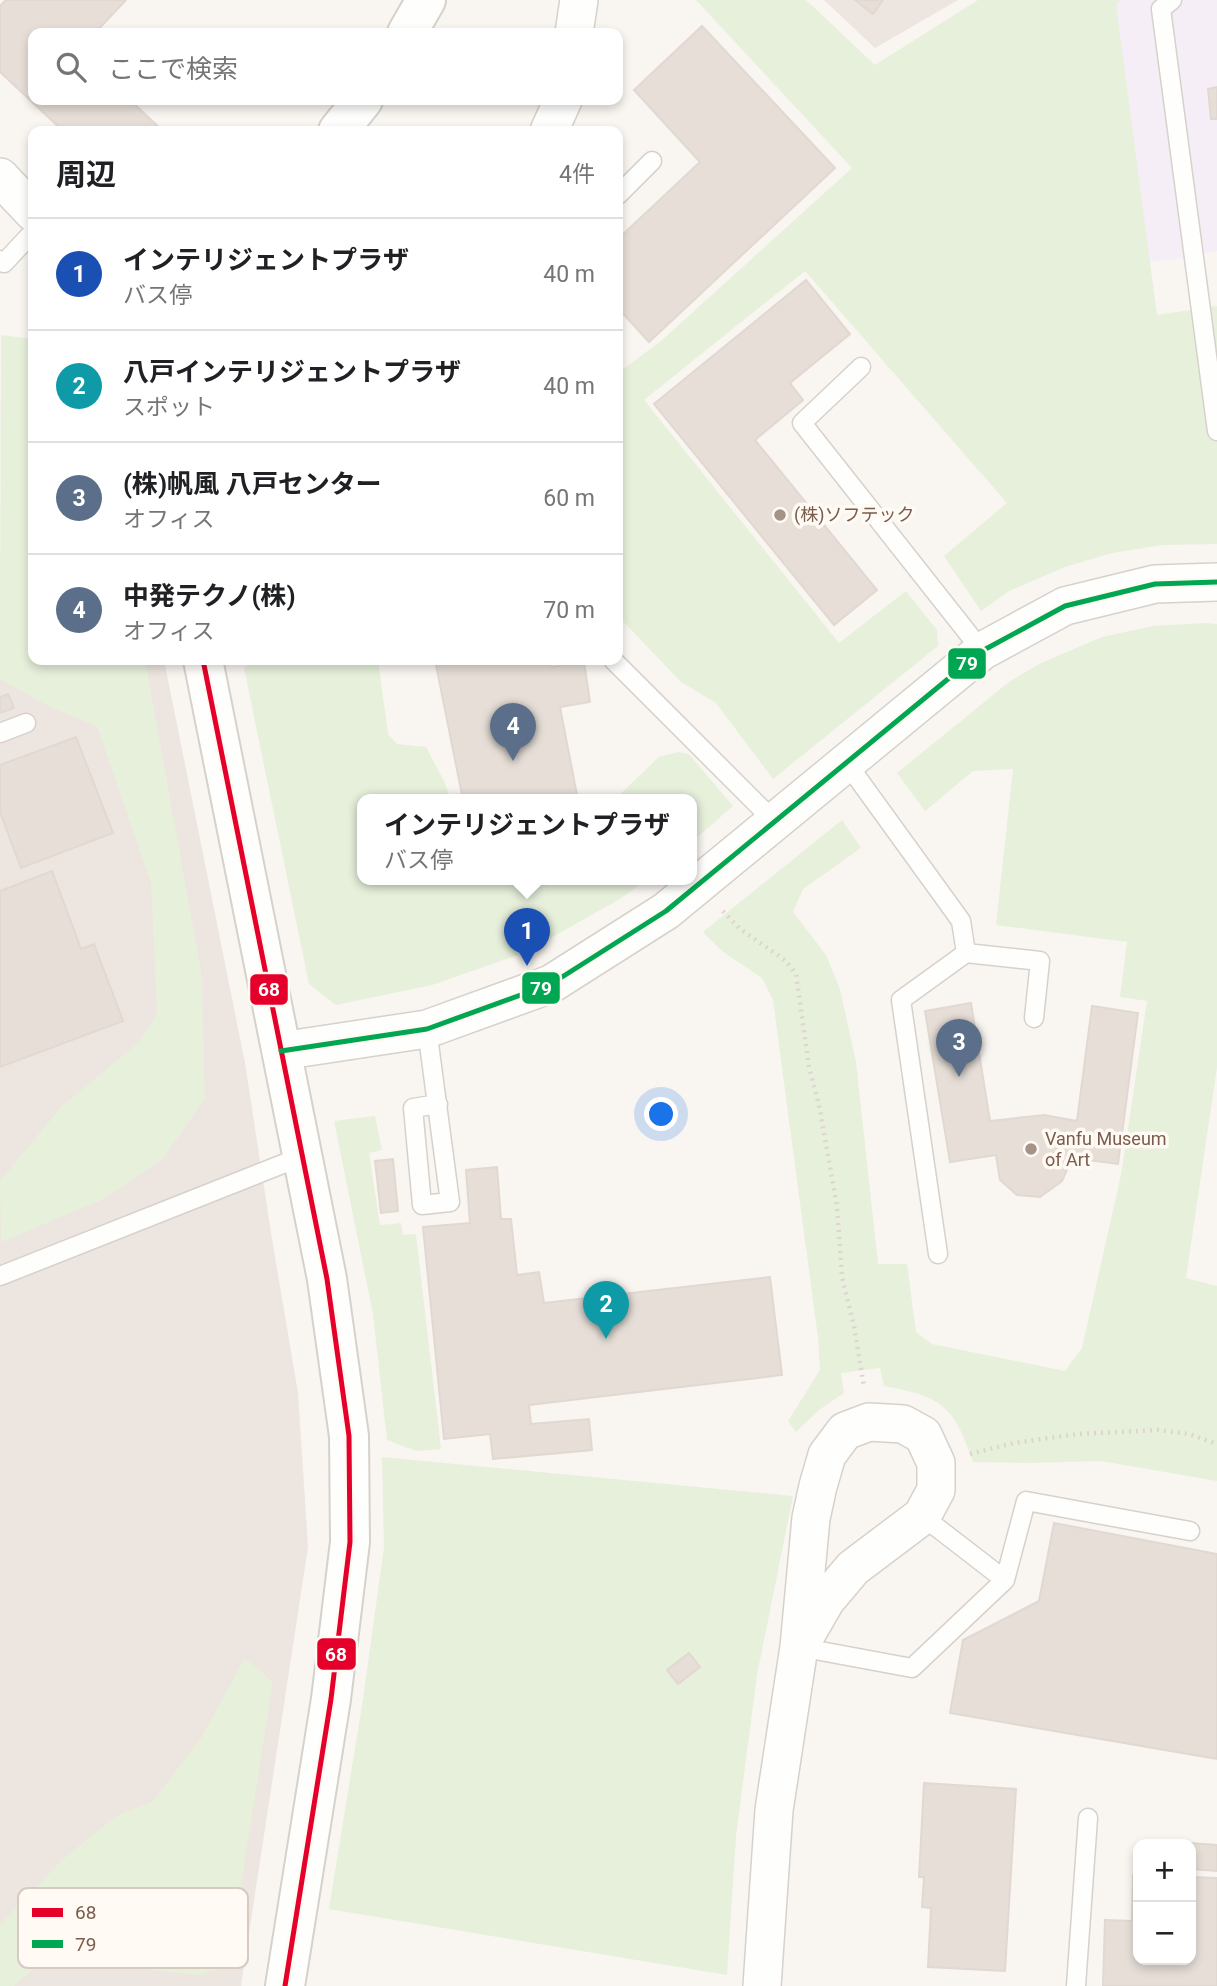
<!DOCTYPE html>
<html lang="ja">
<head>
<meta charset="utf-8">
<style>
  body { margin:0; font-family:Roboto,"Noto Sans JP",sans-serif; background:#f6f6f6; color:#202124 }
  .controls { position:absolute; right:21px; bottom:21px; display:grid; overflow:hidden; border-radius:14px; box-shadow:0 4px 10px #0003 }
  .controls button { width:63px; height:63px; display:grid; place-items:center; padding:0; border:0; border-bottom:2px solid #e0e0e0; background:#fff; color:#202124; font:35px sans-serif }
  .you { position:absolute; left:662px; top:1115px; width:24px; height:24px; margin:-18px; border:5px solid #fff; border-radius:50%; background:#1a73e8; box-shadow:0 0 0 10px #1a73e833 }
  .badge { display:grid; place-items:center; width:46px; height:46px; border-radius:50%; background:#5c5450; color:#fff; font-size:23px; font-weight:700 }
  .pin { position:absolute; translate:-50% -58px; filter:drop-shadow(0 2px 4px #0008) }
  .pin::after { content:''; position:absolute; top:37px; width:24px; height:21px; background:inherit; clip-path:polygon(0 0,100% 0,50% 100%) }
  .popup { position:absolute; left:357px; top:794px; width:340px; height:91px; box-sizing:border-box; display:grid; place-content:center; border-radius:14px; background:#fff; filter:drop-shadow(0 2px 5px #0005); font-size:23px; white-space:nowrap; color:#757577 }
  .popup b { font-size:26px; color:#202124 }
  .popup::after { content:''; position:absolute; left:50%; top:100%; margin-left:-14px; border:14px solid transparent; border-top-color:#fff }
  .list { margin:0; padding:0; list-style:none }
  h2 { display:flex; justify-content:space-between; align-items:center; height:91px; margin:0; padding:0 28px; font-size:30px }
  h2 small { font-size:23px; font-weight:400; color:#757577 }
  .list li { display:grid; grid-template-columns:46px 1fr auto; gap:21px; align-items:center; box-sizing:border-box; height:112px; padding:0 28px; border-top:2px solid #e0e0e0 }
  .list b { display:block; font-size:26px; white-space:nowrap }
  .list p { margin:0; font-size:23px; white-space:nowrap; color:#757577 }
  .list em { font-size:23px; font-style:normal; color:#757577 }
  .icon { flex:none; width:38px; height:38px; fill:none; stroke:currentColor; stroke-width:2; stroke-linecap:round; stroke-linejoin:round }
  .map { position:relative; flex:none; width:1217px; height:1986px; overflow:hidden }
  .search { position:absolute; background:#fff; box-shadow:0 4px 10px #0003; left:28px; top:28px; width:595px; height:77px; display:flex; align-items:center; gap:18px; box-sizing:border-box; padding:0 24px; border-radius:14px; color:#757577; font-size:26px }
  .panel { position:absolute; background:#fff; box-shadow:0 4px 10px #0003; left:28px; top:126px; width:595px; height:539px; border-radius:14px }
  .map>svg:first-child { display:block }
</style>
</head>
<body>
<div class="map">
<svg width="1217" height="1986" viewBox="0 0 1217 1986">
  <rect width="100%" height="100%" fill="#f9f5f0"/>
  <path fill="#ede5e0" d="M824,0H958L875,48Z
    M0,550L33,660H164L245,1063L272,1239L298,1393L308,1547L241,1986H0Z"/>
  <path fill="#f6eef6" d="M1103,0H1217V251L1178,259L1145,262Z"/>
  <path fill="#e7f0db" d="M696,0H806L875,65L978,0H1121L1116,5L1157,315L1217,306V544L1163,545L1112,553L1065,567L1009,591L981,611L944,556L1007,503L805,271L644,400L839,643L906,591L937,630L938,646L773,779L716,703L681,682L618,616V373L661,341L852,168Z
    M1,335L33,339V660H145L202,976L205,1098L163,1159L104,1199L1,1242L0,1181L62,1106L138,1043L157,1014L151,883L97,726L48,706L0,679Z
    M1207,623L1217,624V1067L1186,1278L1217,1286V1481L1101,1461L1028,1463L973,1462C954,1405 942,1397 884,1386L880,1368L841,1373L844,1393L819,1410L796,1432L788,1421L820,1370L818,1338L773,1000L762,978L723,952L703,932L842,820L861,848L803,889L793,912L826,955L840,989L856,1062L878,1264H907L916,1332L932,1344L1065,1371L1082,1348L1121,1175L1147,1001L1120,997L1127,942L996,925L1013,769L973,771L925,811L897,773L1009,682L1039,664L1102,637L1153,626Z
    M258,660H378L388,734L397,744L426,747L445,783L451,800H363V880H646L620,899L524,953L432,985L336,1005L309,984L244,668Z
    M678,752L689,754L733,806L692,842V800H614L659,757Z
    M375,1116L382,1150L369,1153L380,1225L401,1223L403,1235L416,1234L441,1449L416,1451L387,1440L373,1314L334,1121Z
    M382,1457L793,1496L757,1675L736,1836L727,1975L329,1909L363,1699L384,1547Z
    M245,1658L273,1682L228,1967L199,1975L153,1970L113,1944L49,1955L14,1986H0V1925L62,1860L116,1816L153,1801L201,1738Z"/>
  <path fill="#e6ded7" stroke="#e2d8d2" stroke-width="2" d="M6,0H126L95,33H33V100H130L163,131H63L0,72V6Z
    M855,0H883L873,14Z
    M702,26L835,168L649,342L618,308V239L700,162L634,90Z
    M1217,87V119H1211L1208,89Z
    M806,280L850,334L790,383L803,400L755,440L877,590L834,625L654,404Z
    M435,660H551L552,667L584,662L590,702L560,707L578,800H463Z
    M8,694L14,708L0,713V697Z
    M76,737L113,833L21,868L0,812V765Z
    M52,871L81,949L94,944L123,1021L0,1067V891Z
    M971,1003L990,1121L1044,1115L1077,1121L1092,1006L1138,1013L1118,1164L1072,1158L1062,1181L1040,1197L1017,1195L1000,1180L996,1155L950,1162L925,1011Z
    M393,1159L398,1211L381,1213L375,1161Z
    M497,1167L501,1219H511L517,1275L539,1272L544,1303L770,1277L782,1375L529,1405L531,1424L589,1419L592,1450L493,1459L490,1434L444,1439L423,1227L470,1223L466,1170Z
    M1054,1523L1217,1554V1759L950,1713L963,1640L1039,1601Z
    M689,1653L700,1667L678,1684L667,1670Z
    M924,1783L1016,1789L1005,1971L928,1967L931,1908L922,1907L924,1877H919Z
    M1177,1842L1217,1845V1871L1191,1869V1844H1176Z
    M1133,1875L1138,1876V1960H1191V1877L1217,1878V1986H1103L1105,1920L1132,1921Z"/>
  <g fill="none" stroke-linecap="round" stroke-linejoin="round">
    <g stroke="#d7d1cb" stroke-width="21">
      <path id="service" d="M1172,0L1161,9L1217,431
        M618,195L652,161
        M0,260L4,263L33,232
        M861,367L802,423L982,651
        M613,660L775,822
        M0,733L26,723
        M846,762L961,921L966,953L1040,961L1034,1018
        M427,1029L450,1202L422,1205L413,1108L438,1104
        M938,1254L901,1000L966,953
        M0,1276L303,1156
        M922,1516L1005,1580
        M799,1647L912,1668L1005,1580L1026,1501L1190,1531
        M1076,1986L1088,1818"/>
    </g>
    <g stroke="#d7d1cb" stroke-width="40">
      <path id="minor" d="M574,33L579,0
        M549,131L563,100
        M0,177L33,212
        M281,1051L427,1029L551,984L666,911L982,651L1065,606L1155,584L1217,582
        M762,1986L774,1810L799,1647L811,1518L818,1486L827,1455L845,1431L869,1422L903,1424L923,1435L936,1463V1490L922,1516L853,1568L826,1600L799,1647"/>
    </g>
    <g stroke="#d7d1cb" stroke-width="42">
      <path id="tertiary" d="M407,33L426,0
        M338,131L363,100
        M203,660L327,1279L349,1436L350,1542L331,1699L285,1986"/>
    </g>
    <path stroke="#dcd5d0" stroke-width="4.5" stroke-dasharray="2 5" stroke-linecap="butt" d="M723,911L739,928L786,961L796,974L809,1067L819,1105L837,1206L842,1277L854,1326L864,1387
      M970,1454L1014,1443L1078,1434L1158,1430L1189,1434L1217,1444"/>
    <use href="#service" stroke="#fefefd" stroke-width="18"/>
    <use href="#minor" stroke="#fefefd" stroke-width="37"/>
    <use href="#tertiary" stroke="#fefefd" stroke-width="38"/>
    <g stroke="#fffaf3" stroke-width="10">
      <path id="bus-1" d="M203,660L327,1279L349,1436L350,1542L331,1699L285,1986"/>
    </g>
    <g stroke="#fffaf3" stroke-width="10">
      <path id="bus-2" d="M281,1051L427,1029L551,984L666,911L982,651L1065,606L1155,584L1217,582"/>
    </g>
    <use href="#bus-1" stroke="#e4002b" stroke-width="5"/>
    <use href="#bus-2" stroke="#00a651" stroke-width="5"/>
  </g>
  <g fill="#a69286" stroke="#fffaf3" stroke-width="2.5">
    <circle cx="780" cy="515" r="7"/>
    <circle cx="1031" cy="1149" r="7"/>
  </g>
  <g text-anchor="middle" stroke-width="7" stroke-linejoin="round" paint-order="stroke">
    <g font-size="18" fill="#7a5c4d" stroke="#fffaf3" text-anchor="start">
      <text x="794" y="521">(株)ソフテック</text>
      <text x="1045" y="1145">Vanfu Museum<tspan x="1045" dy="21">of Art</tspan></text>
    </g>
  </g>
  <rect x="18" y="1888" width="230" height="80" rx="10" fill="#fffaf3" stroke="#d7cbc1" stroke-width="2"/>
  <rect x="32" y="1908" width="31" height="9" fill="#e4002b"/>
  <rect x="32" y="1940" width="31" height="8" fill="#00a651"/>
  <g font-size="19" fill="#7a5c4d">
    <text x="75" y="1919">68</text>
    <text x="75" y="1951">79</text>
  </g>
  <g stroke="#fffaf3" stroke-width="2.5">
    <rect x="947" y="647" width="40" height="33" rx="7" fill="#00a651"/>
    <rect x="521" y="971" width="40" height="34" rx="7" fill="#00a651"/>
    <rect x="249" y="973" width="40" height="33" rx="7" fill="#e4002b"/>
    <rect x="316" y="1637" width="41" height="34" rx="7" fill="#e4002b"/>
  </g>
  <g font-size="19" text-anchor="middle" font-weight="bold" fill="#fff">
    <text x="967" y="670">79</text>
    <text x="541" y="995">79</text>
    <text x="269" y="996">68</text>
    <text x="336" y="1661">68</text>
  </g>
</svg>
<div class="controls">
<button>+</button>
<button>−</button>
</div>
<div class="you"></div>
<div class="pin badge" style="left:527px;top:966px;background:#1a4fb4">1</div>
<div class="popup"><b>インテリジェントプラザ</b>バス停</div>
<div class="pin badge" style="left:606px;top:1339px;background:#0f9aa8">2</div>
<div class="pin badge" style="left:959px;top:1077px;background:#5c6f8a">3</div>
<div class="pin badge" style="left:513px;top:761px;background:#5c6f8a">4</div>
<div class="search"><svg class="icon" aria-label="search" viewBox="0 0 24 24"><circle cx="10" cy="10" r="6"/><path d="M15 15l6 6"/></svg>ここで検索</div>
<section class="panel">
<h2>周辺<small>4件</small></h2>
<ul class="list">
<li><span class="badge" style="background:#1a4fb4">1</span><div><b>インテリジェントプラザ</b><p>バス停</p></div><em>40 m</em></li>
<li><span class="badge" style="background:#0f9aa8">2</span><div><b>八戸インテリジェントプラザ</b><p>スポット</p></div><em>40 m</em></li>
<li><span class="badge" style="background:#5c6f8a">3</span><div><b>(株)帆風 八戸センター</b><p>オフィス</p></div><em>60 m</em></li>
<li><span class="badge" style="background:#5c6f8a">4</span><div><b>中発テクノ(株)</b><p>オフィス</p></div><em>70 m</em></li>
</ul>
</section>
</div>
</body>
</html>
